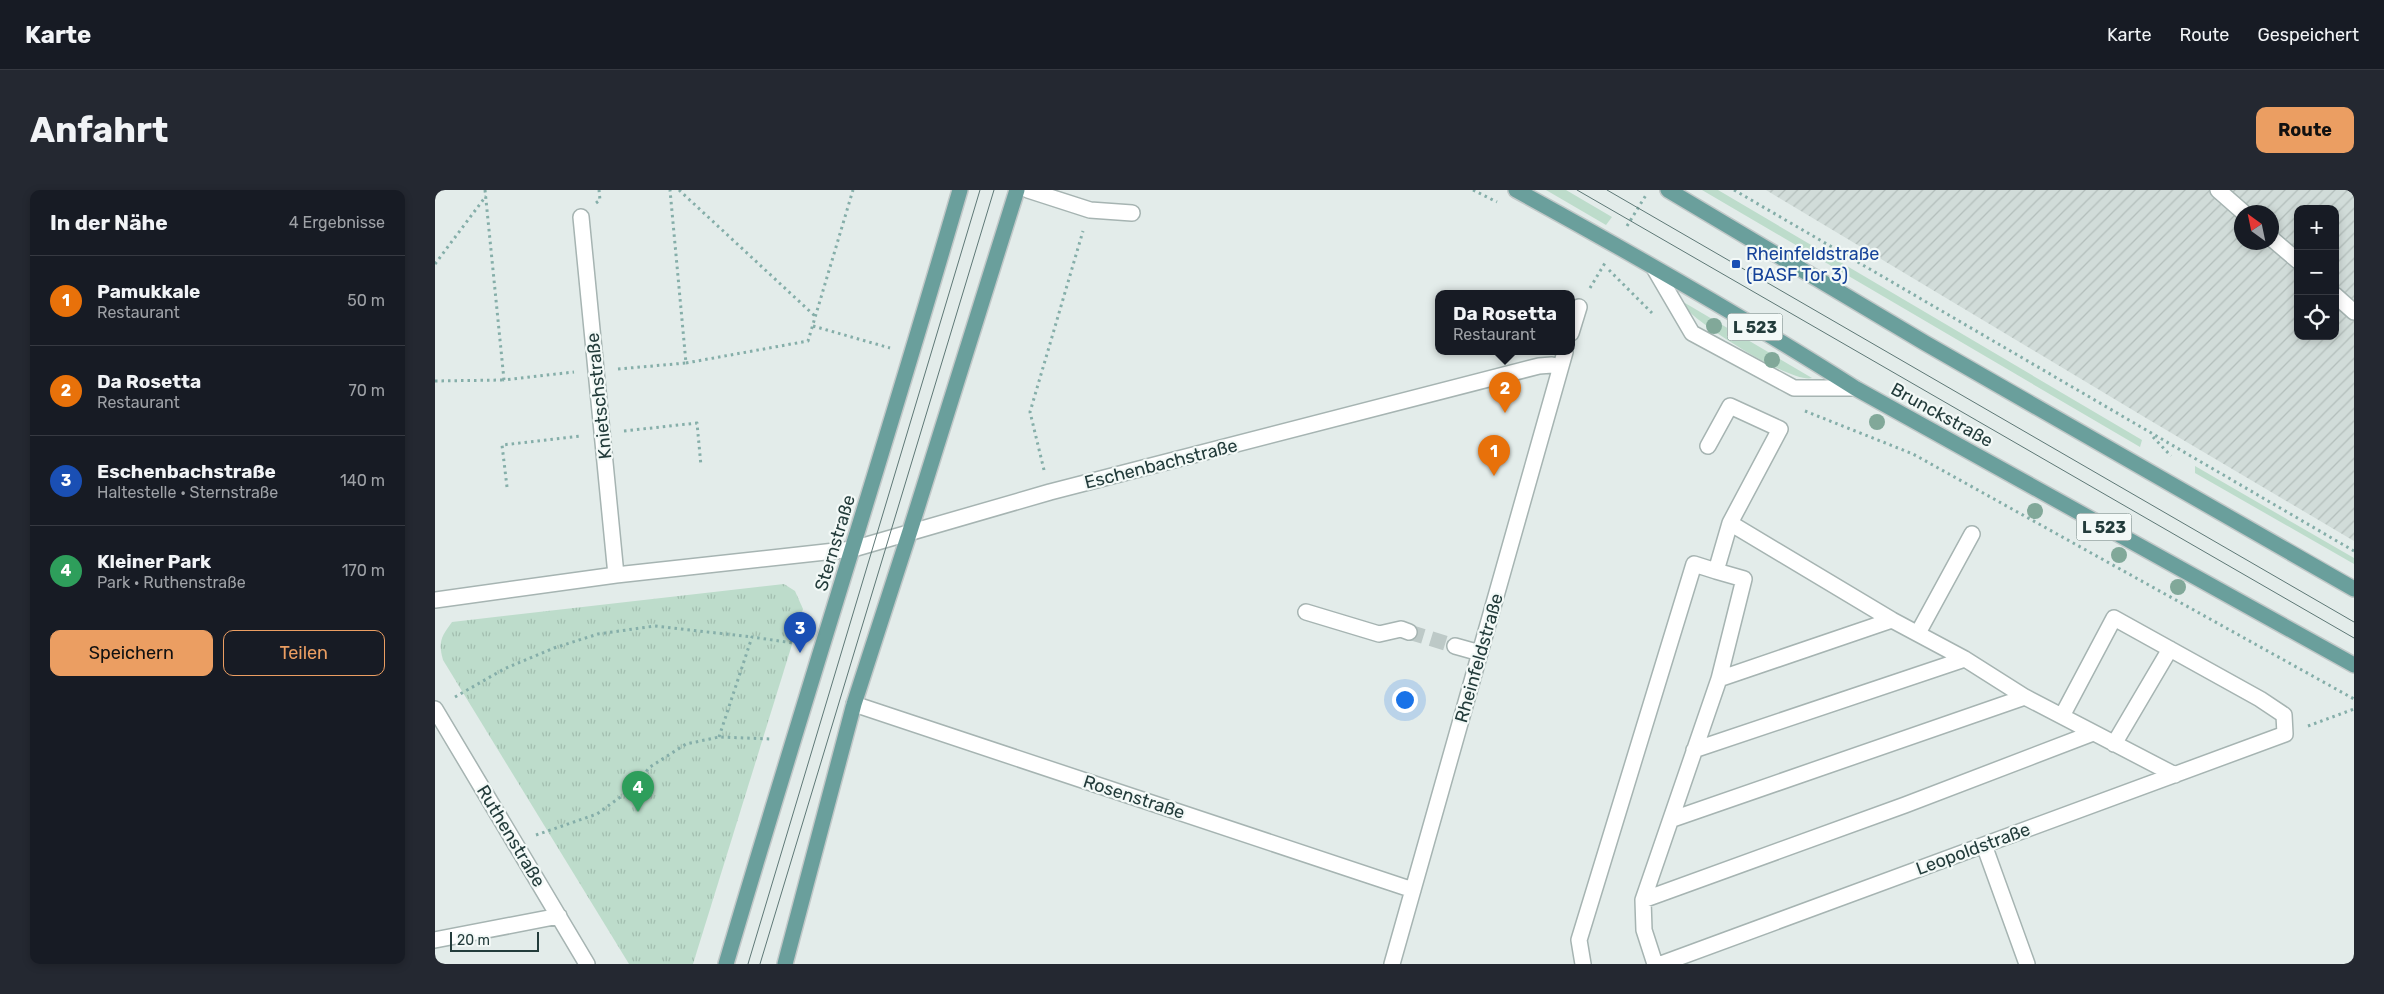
<!DOCTYPE html>
<html lang="de">
<head>
<meta charset="utf-8">
<style>
  body { margin:0; font-family:Rubik,sans-serif; background:#242831; color:#f1f3f6 }
  .controls { position:absolute; right:15px; top:15px; display:grid; overflow:hidden; border-radius:10px; box-shadow:0 2px 8px #0003 }
  .controls button { width:45px; height:45px; display:grid; place-items:center; padding:0; border:0; border-bottom:1px solid #363941; background:#171b24; color:#f1f3f6; font:25px sans-serif }
  .compass { position:absolute; left:1799px; top:15px; width:45px; height:45px; border-radius:50%; background:#171b24; box-shadow:0 2px 8px #0003; rotate:327deg }
  .scale { position:absolute; left:15px; bottom:12px; width:89px; box-sizing:border-box; padding-left:5px; border:2px solid #233c3b; border-top:0; font-size:14px; line-height:18px; white-space:nowrap; color:#233c3b; -webkit-text-stroke:4px #f3f9f7; paint-order:stroke }
  .you { position:absolute; left:969px; top:509px; width:18px; height:18px; margin:-12px; border:4px solid #fff; border-radius:50%; background:#1a73e8; box-shadow:0 0 0 8px #1a73e833 }
  .badge { display:grid; place-items:center; width:32px; height:32px; border-radius:50%; background:#eb9e62; color:#fff; font-size:16px; font-weight:700 }
  .pin { position:absolute; translate:-50% -41px; filter:drop-shadow(0 1px 2px #0008) }
  .pin::after { content:''; position:absolute; top:26px; width:18px; height:15px; background:inherit; clip-path:polygon(0 0,100% 0,50% 100%) }
  .popup { position:absolute; left:1000px; top:100px; width:140px; height:65px; box-sizing:border-box; display:grid; place-content:center; border-radius:10px; background:#171b24; filter:drop-shadow(0 1px 4px #0005); font-size:16px; white-space:nowrap; color:#9ea1a6 }
  .popup b { font-size:19px; color:#f1f3f6 }
  .popup::after { content:''; position:absolute; left:50%; top:100%; margin-left:-10px; border:10px solid transparent; border-top-color:#171b24 }
  .list { margin:0; padding:0; list-style:none }
  h2 { display:flex; justify-content:space-between; align-items:center; height:65px; margin:0; padding:0 20px; font-size:21px }
  h2 small { font-size:16px; font-weight:400; color:#9ea1a6 }
  .list li { display:grid; grid-template-columns:32px 1fr auto; gap:15px; align-items:center; box-sizing:border-box; height:90px; padding:0 20px; border-top:1px solid #363941 }
  .list b { display:block; font-size:19px; white-space:nowrap }
  .list p { margin:0; font-size:16px; white-space:nowrap; color:#9ea1a6 }
  .list em { font-size:16px; font-style:normal; color:#9ea1a6 }
  .actions { display:flex; gap:10px; padding:15px 20px }
  .actions a { flex:1; padding:11px 0; border:1px solid #eb9e62; border-radius:10px; text-align:center; font-size:18px; color:#eb9e62 }
  .actions .main { background:#eb9e62; color:#111 }
  .icon { flex:none; width:28px; height:28px; fill:none; stroke:currentColor; stroke-width:2; stroke-linecap:round; stroke-linejoin:round }
  .map { position:relative; flex:none; width:1919px; height:774px; overflow:hidden; border-radius:10px }
  header { display:flex; align-items:center; gap:30px; box-sizing:border-box; height:70px; padding:0 25px; background:#171b24; border-bottom:1px solid #363941 }
  header strong { font-size:24px }
  nav { display:flex; gap:28px; margin-inline-start:auto; font-size:18px }
  .intro { display:flex; align-items:center; justify-content:space-between; box-sizing:border-box; height:120px; padding:0 30px }
  h1 { margin:0; font-size:35px }
  .button { padding:12px 22px; border-radius:10px; background:#eb9e62; color:#111; font-size:18px; font-weight:700 }
  main { display:flex; gap:30px; padding:0 30px }
  aside { flex:1; background:#171b24; border-radius:10px; box-shadow:0 2px 8px #0003 }
  .map>svg:first-child { display:block }
</style>
</head>
<body>
<header>
<strong>Karte</strong>
<nav><a>Karte</a><a>Route</a><a>Gespeichert</a></nav>
</header>
<div class="intro"><h1>Anfahrt</h1><a class="button">Route</a></div>
<main>
<aside>
<h2>In der Nähe<small>4 Ergebnisse</small></h2>
<ul class="list">
<li><span class="badge" style="background:#e8710a">1</span><div><b>Pamukkale</b><p>Restaurant</p></div><em>50 m</em></li>
<li><span class="badge" style="background:#e8710a">2</span><div><b>Da Rosetta</b><p>Restaurant</p></div><em>70 m</em></li>
<li><span class="badge" style="background:#1a4fb4">3</span><div><b>Eschenbachstraße</b><p>Haltestelle · Sternstraße</p></div><em>140 m</em></li>
<li><span class="badge" style="background:#2e9e5b">4</span><div><b>Kleiner Park</b><p>Park · Ruthenstraße</p></div><em>170 m</em></li>
</ul>
<div class="actions"><a class="main">Speichern</a><a>Teilen</a></div>
</aside>
<div class="map">
<svg width="1919" height="774" viewBox="0 0 1919 774">
  <defs>
    <pattern id="industrial-furrows" width="10" height="10" patternUnits="userSpaceOnUse" patternTransform="scale(1.25)"><rect width="10" height="10" fill="#d1dcd9"/><path d="M-1 1l2-2M0 10L10 0M9 11l2-2" fill="none" stroke="#b3bebb"/></pattern>
    <pattern id="park-tufts" width="24" height="20" patternUnits="userSpaceOnUse" patternTransform="scale(1.25)"><rect width="24" height="20" fill="#bddccb"/><path d="M3 7l-1-3M5 7V3M7 7l1-3M15 17l-1-3M17 17v-4M19 17l1-3" fill="none" stroke="#a2beaf"/></pattern>
  </defs>
  <rect width="100%" height="100%" fill="#e3ecea"/>
  <path fill="url(#industrial-furrows)" fill-rule="evenodd" d="M1331,0H1919V351L1711,228ZM1863,19H1900V146H1863ZM1806,22H1836V52H1806Z"/>
  <path fill="#bddccb" d="M1111,0H1131L1177,27L1171,35Z
    M1267,0H1283L1707,250L1705,257Z
    M1250,113L1377,188C1357,194 1260,133 1248,115Z
    M1760,276L1919,368V374L1760,283Z"/>
  <path fill="url(#park-tufts)" d="M349,394L360,401L368,419L258,774H194L8,470C3,452 6,447 17,432Z"/>
  <g fill="none" stroke-linecap="round" stroke-linejoin="round">
    <path stroke="#bdc9c7" stroke-width="15" stroke-dasharray="15 8" stroke-linecap="butt" d="M974,442L1020,456"/>
    <g stroke="#a6b4b2" stroke-width="18">
      <path id="minor" d="M593,0L655,20L697,23
        M1783,0L1808,22
        M146,27L181,385
        M1836,48L1863,71
        M1219,78L1257,143L1359,198H1420
        M1900,105L1919,122
        M1136,143L1144,117
        M1273,256L1295,216L1345,239L1295,333
        M0,410L181,385L418,359L615,302L1104,176L1117,175L1125,178
        M871,422L944,444L966,439L974,442
        M1483,443L1537,344
        M1020,456L1045,463
        M1284,489L1457,430
        M419,514L978,700
        M0,519L152,774
        M1679,554L1735,459
        M1259,560L1530,469
        M1238,629L1590,507
        M1549,655L1592,774
        M1208,710L1470,615L1658,543
        M0,750L124,726
        M957,774L1130,162
        M1148,774L1144,750L1259,374L1281,381
        M1220,774L1209,740L1208,710L1284,489L1309,389L1281,381L1295,333L1457,430L1530,469L1590,507L1740,585
        M1226,774L1850,544L1849,525L1825,509L1679,428L1627,526"/>
    </g>
    <g stroke="#c1c8c8" stroke-width="18">
      <path id="major" d="M1081,0C1196,63 1310,128 1420,198L1919,475
        M1233,0L1490,153L1919,399
        M291,774C367,516 450,259 525,0
        M350,774L419,514L475,341L582,0"/>
    </g>
    <path stroke="#85aea9" stroke-width="3" stroke-dasharray="2.5 4" stroke-linecap="butt" d="M50,0L69,190L139,182
      M244,0L381,127
      M1038,0L1062,12
      M1299,0L1919,361
      M161,13L165,10L164,0
      M1192,36L1211,5
      M0,74L51,6
      M1174,80L1217,123
      M1155,98L1170,73
      M378,136L455,158
      M251,173L373,151L418,0
      M183,179L251,173L235,0
      M0,191L69,190
      M1370,221L1478,264L1919,509
      M189,241L262,233L266,276
      M1718,247L1736,266
      M609,280L595,222L648,41
      M72,297L67,255L146,246
      M20,507L69,479L119,458L163,444L220,436L317,447
      M1873,536L1919,519
      M284,547L317,447L365,454
      M101,645L162,624L195,600L215,577L251,554L284,547L336,549"/>
    <use href="#minor" stroke="#fff" stroke-width="15"/>
    <use href="#major" stroke="#6a9f9c" stroke-width="15"/>
    <path stroke="#5e7876" stroke-width="1" d="M1142,0L1919,448
      M1172,0L1919,432
      M313,774L545,0
      M325,774L559,0"/>
  </g>
  <g fill="#81a899">
    <circle cx="1279" cy="136" r="8"/>
    <circle cx="1337" cy="170" r="8"/>
    <circle cx="1442" cy="232" r="8"/>
    <circle cx="1600" cy="321" r="8"/>
    <circle cx="1684" cy="365" r="8"/>
    <circle cx="1743" cy="397" r="8"/>
  </g>
  <rect fill="#1a4fb4" stroke="#f3f9f7" stroke-width="2" x="1296" y="69" width="10" height="10" rx="2.5"/>
  <g text-anchor="middle" stroke-width="4.5" stroke-linejoin="round" paint-order="stroke">
    <g fill="#f3f9f7" stroke="#617573" stroke-width="1">
      <rect x="1292.5" y="123.5" width="55" height="27" rx="4"/>
      <rect x="1641.5" y="323.5" width="55" height="27" rx="4"/>
    </g>
    <g font-size="16" font-weight="bold" fill="#233c3b">
      <text x="1320" y="143">L 523</text>
      <text x="1669" y="343">L 523</text>
    </g>
    <g font-size="18" fill="#164399" stroke="#f3f9f7" text-anchor="start">
      <text x="1311" y="70">Rheinfeldstraße<tspan x="1311" dy="21">(BASF Tor 3)</tspan></text>
    </g>
    <g font-size="18" fill="#233c3b" stroke="#f3f9f7">
      <text transform="translate(164 206) rotate(-96)" y="6">Knietschstraße</text>
      <text transform="translate(1507 225) rotate(29)" y="6">Brunckstraße</text>
      <text transform="translate(726 274) rotate(-14)" y="6">Eschenbachstraße</text>
      <text transform="translate(400 353) rotate(-73)" y="6">Sternstraße</text>
      <text transform="translate(1044 468) rotate(-74)" y="6">Rheinfeldstraße</text>
      <text transform="translate(699 607) rotate(18)" y="6">Rosenstraße</text>
      <text transform="translate(76 646) rotate(59)" y="6">Ruthenstraße</text>
      <text transform="translate(1538 659) rotate(-20)" y="6">Leopoldstraße</text>
    </g>
  </g>
</svg>
<div class="controls">
<button>+</button>
<button>−</button>
<button><svg class="icon" aria-label="locate" viewBox="0 0 24 24"><circle cx="12" cy="12" r="6"/><path d="M12 2v4M12 18v4M2 12h4M18 12h4"/></svg></button>
</div>
<svg class="compass" viewBox="-18 -18 36 36"><path d="M0-13l5 13h-10z" fill="#e53935"/><path d="M0 13l5-13h-10z" fill="#9ea1a6"/></svg>
<div class="scale">20 m</div>
<div class="you"></div>
<div class="pin badge" style="left:1059px;top:286px;background:#e8710a">1</div>
<div class="pin badge" style="left:1070px;top:223px;background:#e8710a">2</div>
<div class="popup"><b>Da Rosetta</b>Restaurant</div>
<div class="pin badge" style="left:365px;top:463px;background:#1a4fb4">3</div>
<div class="pin badge" style="left:203px;top:622px;background:#2e9e5b">4</div>
</div>
</main>
</body>
</html>
